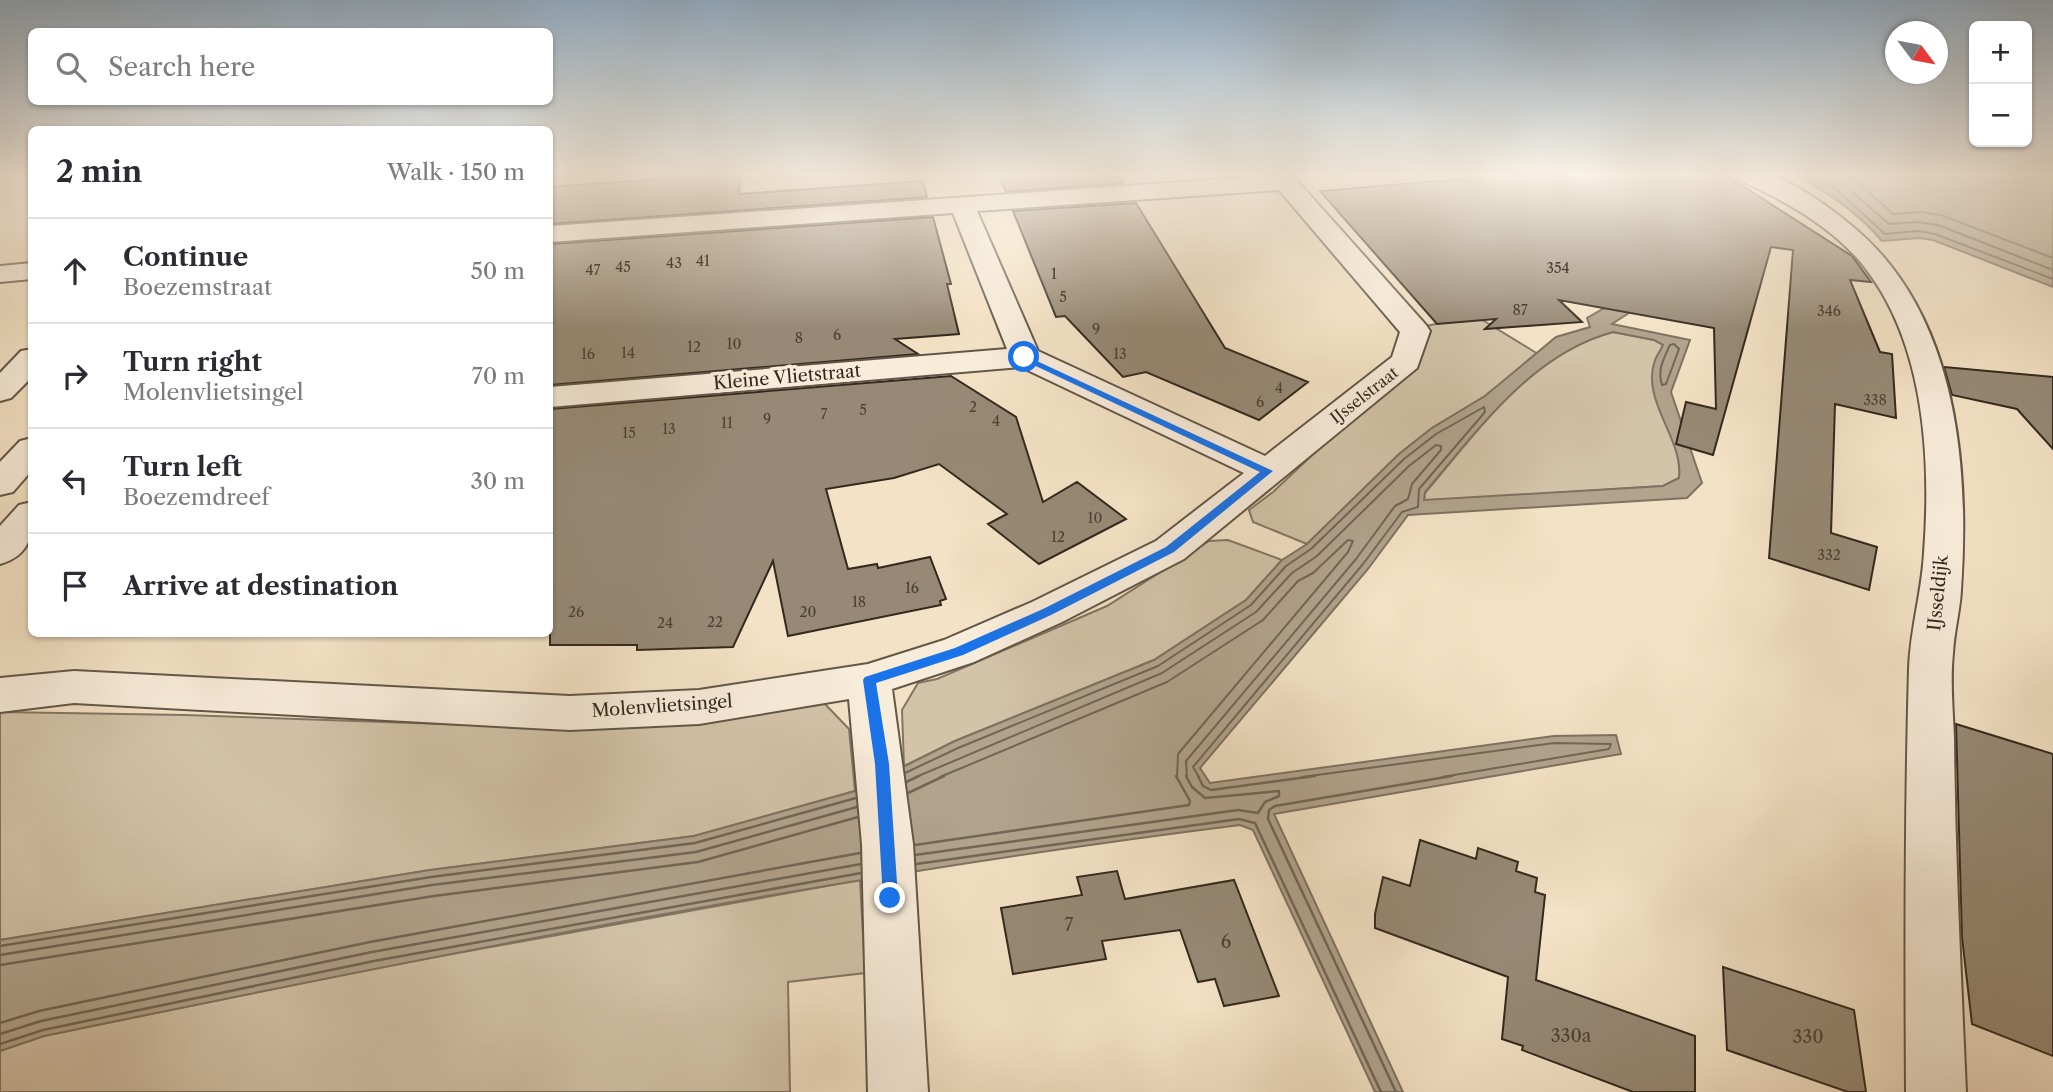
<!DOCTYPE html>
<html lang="en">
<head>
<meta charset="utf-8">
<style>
  body { margin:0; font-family:"Libre Caslon Text",serif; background:#f7f7f7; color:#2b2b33 }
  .controls { position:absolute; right:21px; top:21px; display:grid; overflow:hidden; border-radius:10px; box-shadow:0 2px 5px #0004 }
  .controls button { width:63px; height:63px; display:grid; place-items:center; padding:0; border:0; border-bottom:2px solid #e1e1e2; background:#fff; color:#2b2b33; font:35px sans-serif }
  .compass { position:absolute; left:1885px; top:21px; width:63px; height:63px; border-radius:50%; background:#fff; box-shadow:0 2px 5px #0004; rotate:122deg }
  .stop { position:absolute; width:21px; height:21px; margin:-16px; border:5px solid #1a73e8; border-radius:50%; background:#fff }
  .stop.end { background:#1a73e8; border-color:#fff; box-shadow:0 2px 7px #0008 }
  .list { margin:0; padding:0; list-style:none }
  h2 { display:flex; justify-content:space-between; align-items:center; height:91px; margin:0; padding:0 28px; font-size:30px }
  h2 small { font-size:23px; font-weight:400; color:#7c7c81 }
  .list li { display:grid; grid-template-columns:46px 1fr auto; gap:21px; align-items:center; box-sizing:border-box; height:105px; padding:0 28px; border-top:2px solid #e1e1e2 }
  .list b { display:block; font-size:26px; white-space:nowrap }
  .list p { margin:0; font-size:23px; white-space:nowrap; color:#7c7c81 }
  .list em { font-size:23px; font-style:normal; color:#7c7c81 }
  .icon { flex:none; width:38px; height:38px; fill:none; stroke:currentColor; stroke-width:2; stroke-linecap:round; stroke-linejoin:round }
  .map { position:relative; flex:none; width:2053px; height:1092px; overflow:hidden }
  .search { position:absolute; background:#fff; box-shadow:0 2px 5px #0004; left:28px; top:28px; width:525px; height:77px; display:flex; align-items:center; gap:18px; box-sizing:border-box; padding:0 24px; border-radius:10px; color:#7c7c81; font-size:26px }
  .panel { position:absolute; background:#fff; box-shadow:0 2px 5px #0004; left:28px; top:126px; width:525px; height:511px; border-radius:10px }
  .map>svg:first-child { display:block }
</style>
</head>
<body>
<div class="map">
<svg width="2053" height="1092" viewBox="0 0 2053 1092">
  <rect width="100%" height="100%" fill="#f4e2c6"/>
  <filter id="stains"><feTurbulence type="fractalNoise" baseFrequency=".00286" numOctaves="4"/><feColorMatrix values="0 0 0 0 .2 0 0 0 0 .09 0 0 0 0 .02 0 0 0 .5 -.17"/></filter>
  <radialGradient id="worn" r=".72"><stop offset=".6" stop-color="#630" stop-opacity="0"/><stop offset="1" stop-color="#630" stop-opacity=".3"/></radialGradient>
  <path fill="#d3c3a9" stroke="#837664" stroke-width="2" d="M1476,316L1538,354L1485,396L1432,428L1399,454L1307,544L1253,522L1249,510L1273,492L1377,394L1416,328Z
    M1613,332L1654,340L1663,345C1634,397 1684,432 1679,478L1663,486L1424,501L1425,493C1478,431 1530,354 1613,332Z
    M1228,540L1282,560L1246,600L1154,660L955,741L904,766L902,710L918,683L937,679L1107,606L1209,541Z
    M823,702L849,729L855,791L694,836L430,870L0,940V712L186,715L471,725L619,724Z
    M860,880L865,973L788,982L790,1092H0V1051L44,1036L375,968Z"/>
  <path fill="#b2a38d" stroke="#7f7261" stroke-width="2" fill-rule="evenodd" d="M1797,176H2053V287L1933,240L1919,238L1882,241C1858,213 1830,193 1797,176Z
    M1688,275L1612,324L1690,340L1671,392L1702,483L1687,498L1408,515L1368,569L1200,768L1210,783L1554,736L1616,735L1621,754L1274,814L1403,1092H1375L1253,830L1240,825C838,875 440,954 44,1036L0,1051V940L430,870L694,836L855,791L955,741L1154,660L1246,600L1282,560L1307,544L1399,454L1432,428L1485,396L1556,337L1590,327L1587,318L1617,301ZM1613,332L1654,340L1663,345C1661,350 1657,355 1655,360C1640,400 1684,439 1679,478L1663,486L1424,500L1425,492C1478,431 1531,354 1613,332Z"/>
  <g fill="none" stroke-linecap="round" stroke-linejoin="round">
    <path stroke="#726656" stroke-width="2" d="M1812,176L1836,189L1885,234L1918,231L1935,234L2053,279
      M1830,176L1842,183L1889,224L1918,222L1938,225L2053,270
      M1850,176L1893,214L1921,212L1941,215L2053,258
      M1674,344L1679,349L1666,384L1662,385C1657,370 1664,358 1670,345Z
      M905,773L958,748L1158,666L1251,605L1286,566L1311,549L1404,459L1436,434L1484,407L1485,412L1419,489L1418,507L1402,512L1363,564L1193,767L1199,777
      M916,777L1162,673L1256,612L1292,573L1317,556L1409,466L1436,445L1441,446V450L1412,484L1408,499L1395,506L1356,559L1186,761L1187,777
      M940,777L1167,682L1263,620L1298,581L1313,573L1348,540L1353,541L1348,552L1178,754L1177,777
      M1302,777L1554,743L1611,744L1609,749L1442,777"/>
    <path stroke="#726656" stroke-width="2.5" d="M1198,776L1203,786L1211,790L1315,776
      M906,782L919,776
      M908,793L944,776
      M915,845L1189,805L1190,801L1176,776
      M915,855L1238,810L1258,813L1265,802L1279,796V791L1205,798L1192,787L1186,776
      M916,864L1239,819L1255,823L1381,1092
      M0,946L431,877L695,843L856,798
      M0,955L432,885L696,852L857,807
      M0,965L434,896L698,862L858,817
      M0,1023L39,1011L370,942L860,853
      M0,1034L41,1021L372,952L861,864
      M0,1044L43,1030L374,961L861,873
      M1396,1092L1268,819L1269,810L1275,806L1452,776"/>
  </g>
  <path fill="#978975" stroke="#33291e" stroke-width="2" d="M706,176H740L739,194L923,181L927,197L550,224V187Z
    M1000,176H1119L1124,183L1006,192Z
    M1499,176H1727L1852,256L1871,282L1850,280L1880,352L1892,354L1896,418L1835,404L1831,533L1877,547L1869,590L1769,558L1793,250L1771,247L1713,455L1676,444L1686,402L1716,409L1714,328L1559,300L1582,322L1485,329L1496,319L1437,324L1320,191Z
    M1136,203L1225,348L1308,382L1259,420L1146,372L1123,377L1065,316L1056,317L1013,211Z
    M933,217L951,284H947L959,334L895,339L918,354L550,385V244Z
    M1944,367L2053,377V449L2017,409L1952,395Z
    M951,376L1016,417L1043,502L1077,482L1126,519L1039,564L988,524L1007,514L939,464L894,478L826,489L848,569L877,564L878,568L930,557L946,599L940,601L941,605L788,636L773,561L733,647L637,650V645H550V409Z
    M1956,724L2053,754V1056L1972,1024L1962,937Z
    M1420,840L1476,859L1478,848L1518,862L1516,871L1537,878L1535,892L1545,895L1536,980L1695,1036V1092H1633L1522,1050L1523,1046L1502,1039L1508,977L1375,928V914L1383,877L1410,886Z
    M1117,871L1125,899L1234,880L1279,996L1224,1006L1215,979L1198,982L1180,930L1102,941L1106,959L1013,974L1001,908L1082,895L1077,877Z
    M1723,967L1854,1010L1866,1092H1848L1727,1050Z"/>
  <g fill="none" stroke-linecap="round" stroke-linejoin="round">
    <g stroke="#635748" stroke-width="4">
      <path id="minor" d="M1268,176H1293L1426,325L1430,331L1417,368L1184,559L1062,622L974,662L892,689L913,844L928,1092H868L862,844L849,699L699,724L570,730L74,703L0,712V678L74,671L570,696L699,690L868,664L944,640L1032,602L1156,541L1244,473L1021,367L550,407V387L1007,349L953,213L550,242V226ZM1279,190L1400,332L1392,357L1265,456L1038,351L977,211Z
        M1738,176C1748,176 1761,174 1770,176C1794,182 1828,206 1847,222C1956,307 1970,462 1961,590C1960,611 1954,632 1953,653C1950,681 1953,710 1954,738C1955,856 1961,974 1966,1092H1906C1905,951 1905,810 1909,669C1910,630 1922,592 1924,553C1931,460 1925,346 1866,269C1835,228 1787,202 1742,181Z
        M32,263V279L0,282V266Z
        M32,349V377L11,398L0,401V373L21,351Z
        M32,438V470L13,492L0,495V462L20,441Z
        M32,502C32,531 34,554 0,564V526L19,505Z"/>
    </g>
    <use href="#minor" fill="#f8ecda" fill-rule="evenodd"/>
  </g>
  <linearGradient id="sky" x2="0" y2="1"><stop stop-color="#92adc4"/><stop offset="0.53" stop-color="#faf2e5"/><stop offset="1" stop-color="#faf2e5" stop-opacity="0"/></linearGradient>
  <rect width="2053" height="329" fill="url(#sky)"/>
  <path fill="#1a73e8" d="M1024,355L1273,471L1174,552L1051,615L963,655L876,683L889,764L898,898L896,902L890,904L885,902L883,898L875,764L863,680L865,677L955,648L1043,609L1166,547L1260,472L1021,359L1020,357Z"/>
  <g text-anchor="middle" stroke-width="7" stroke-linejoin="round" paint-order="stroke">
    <g font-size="14" fill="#4c4134">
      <text x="703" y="266">41</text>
      <text x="674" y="268">43</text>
      <text x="623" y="272">45</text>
      <text x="1558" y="273">354</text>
      <text x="593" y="275">47</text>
      <text x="1054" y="279">1</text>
      <text x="1063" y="302">5</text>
      <text x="1520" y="315">87</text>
      <text x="1829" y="316">346</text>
      <text x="1096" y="334">9</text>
      <text x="837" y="340">6</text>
      <text x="799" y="343">8</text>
      <text x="734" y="349">10</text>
      <text x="694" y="352">12</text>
      <text x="628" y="358">14</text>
      <text x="588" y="359">16</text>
      <text x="1120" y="359">13</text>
      <text x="1279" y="393">4</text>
      <text x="1875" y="405">338</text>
      <text x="1260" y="407">6</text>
      <text x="973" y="412">2</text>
      <text x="863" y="415">5</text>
      <text x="824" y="419">7</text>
      <text x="767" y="424">9</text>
      <text x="996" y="426">4</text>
      <text x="727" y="428">11</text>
      <text x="669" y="434">13</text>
      <text x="629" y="438">15</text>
      <text x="1095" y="523">10</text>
      <text x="1058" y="542">12</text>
      <text x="1829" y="560">332</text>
      <text x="912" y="593">16</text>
      <text x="859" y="607">18</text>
      <text x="576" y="617">26</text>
      <text x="808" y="617">20</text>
      <text x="715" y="627">22</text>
      <text x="665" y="628">24</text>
    </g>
    <g font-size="16" fill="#33291e" stroke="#f8ecda">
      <text transform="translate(1364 395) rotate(-38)" y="6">IJsselstraat</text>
    </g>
    <g font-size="18" fill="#33291e" stroke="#f8ecda">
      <text transform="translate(787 377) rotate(-5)" y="6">Kleine Vlietstraat</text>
      <text transform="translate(1938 593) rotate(-84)" y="6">IJsseldijk</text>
      <text transform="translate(662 706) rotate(-4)" y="6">Molenvlietsingel</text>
    </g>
    <g font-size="18" fill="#4c4134">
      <text x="1069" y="931">7</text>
      <text x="1226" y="948">6</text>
      <text x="1571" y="1042">330a</text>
      <text x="1808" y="1043">330</text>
    </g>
  </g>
  <rect width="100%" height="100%" filter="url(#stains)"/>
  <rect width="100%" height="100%" fill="url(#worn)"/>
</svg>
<div class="controls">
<button>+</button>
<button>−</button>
</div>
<svg class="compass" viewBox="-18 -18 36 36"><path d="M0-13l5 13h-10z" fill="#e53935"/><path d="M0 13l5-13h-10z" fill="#7c7c81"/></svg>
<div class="stop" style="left:1024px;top:357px"></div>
<div class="stop end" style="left:890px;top:898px"></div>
<div class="search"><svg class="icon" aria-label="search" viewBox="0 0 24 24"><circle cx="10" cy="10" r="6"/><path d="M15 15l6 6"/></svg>Search here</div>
<section class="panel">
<h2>2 min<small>Walk · 150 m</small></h2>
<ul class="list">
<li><svg class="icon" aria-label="ahead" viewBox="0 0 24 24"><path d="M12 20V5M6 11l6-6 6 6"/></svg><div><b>Continue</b><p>Boezemstraat</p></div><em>50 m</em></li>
<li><svg class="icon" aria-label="right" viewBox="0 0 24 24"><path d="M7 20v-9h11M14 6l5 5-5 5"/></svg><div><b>Turn right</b><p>Molenvlietsingel</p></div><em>70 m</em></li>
<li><svg class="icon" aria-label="left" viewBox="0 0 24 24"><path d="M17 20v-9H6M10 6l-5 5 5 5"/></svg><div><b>Turn left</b><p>Boezemdreef</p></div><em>30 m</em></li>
<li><svg class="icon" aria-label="arrive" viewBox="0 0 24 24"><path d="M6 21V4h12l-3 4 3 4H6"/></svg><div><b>Arrive at destination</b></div></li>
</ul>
</section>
</div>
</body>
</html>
